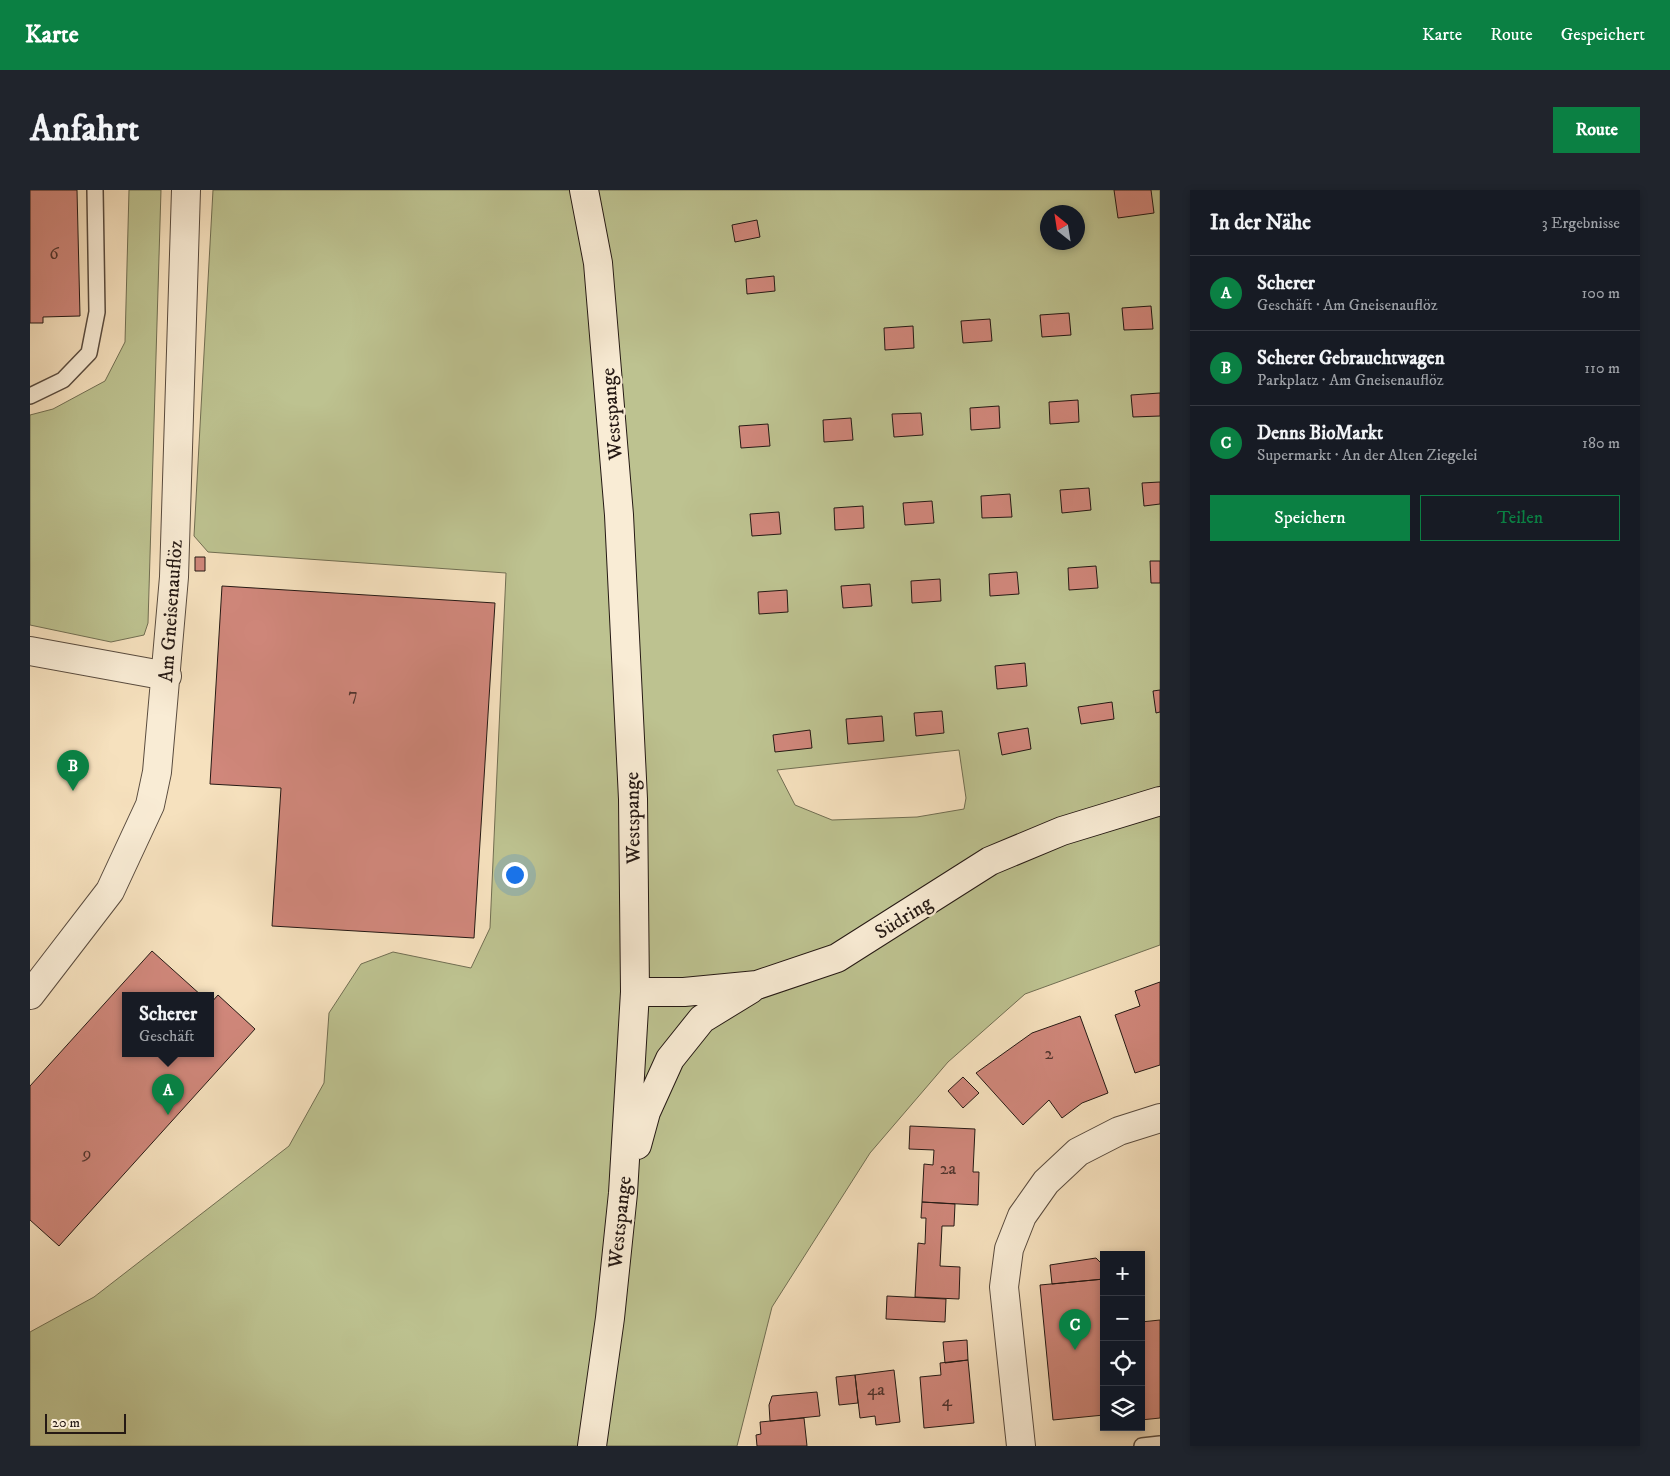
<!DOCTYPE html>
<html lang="de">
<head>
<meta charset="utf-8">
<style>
  body { margin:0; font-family:"IM FELL DW Pica",serif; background:#20242c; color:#f1f3f6 }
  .controls { position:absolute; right:15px; bottom:15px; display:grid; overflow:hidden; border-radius:0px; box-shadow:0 2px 8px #0003 }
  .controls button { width:45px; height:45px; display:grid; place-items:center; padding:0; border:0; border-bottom:1px solid #363941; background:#171b24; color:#f1f3f6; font:25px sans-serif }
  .compass { position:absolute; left:1010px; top:15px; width:45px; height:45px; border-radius:50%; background:#171b24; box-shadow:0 2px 8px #0003; rotate:330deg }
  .scale { position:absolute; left:15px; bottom:12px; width:81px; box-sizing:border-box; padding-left:5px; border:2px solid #251914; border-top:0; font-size:14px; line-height:18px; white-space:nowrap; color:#251914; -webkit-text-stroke:4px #f9ecd5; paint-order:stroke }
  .you { position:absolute; left:484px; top:684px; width:18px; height:18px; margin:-12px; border:4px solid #fff; border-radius:50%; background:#1a73e8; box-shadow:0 0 0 8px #1a73e833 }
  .badge { display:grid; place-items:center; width:32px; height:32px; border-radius:50%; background:#0b8043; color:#fff; font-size:16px; font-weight:700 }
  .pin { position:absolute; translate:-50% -41px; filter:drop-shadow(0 1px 2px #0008) }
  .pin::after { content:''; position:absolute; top:26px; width:18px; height:15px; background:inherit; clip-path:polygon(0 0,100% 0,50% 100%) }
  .popup { position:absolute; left:92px; top:802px; width:92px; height:65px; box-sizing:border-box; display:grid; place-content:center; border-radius:0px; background:#171b24; filter:drop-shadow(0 1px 4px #0005); font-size:16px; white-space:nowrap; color:#9ea1a6 }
  .popup b { font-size:19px; color:#f1f3f6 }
  .popup::after { content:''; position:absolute; left:50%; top:100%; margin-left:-10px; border:10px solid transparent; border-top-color:#171b24 }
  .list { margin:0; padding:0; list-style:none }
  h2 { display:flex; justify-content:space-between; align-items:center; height:65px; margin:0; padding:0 20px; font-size:21px }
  h2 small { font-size:16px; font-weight:400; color:#9ea1a6 }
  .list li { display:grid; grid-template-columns:32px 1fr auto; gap:15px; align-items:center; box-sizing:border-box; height:75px; padding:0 20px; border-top:1px solid #363941 }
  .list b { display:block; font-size:19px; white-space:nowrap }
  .list p { margin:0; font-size:16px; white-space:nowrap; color:#9ea1a6 }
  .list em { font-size:16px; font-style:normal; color:#9ea1a6 }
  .actions { display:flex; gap:10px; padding:15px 20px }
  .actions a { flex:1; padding:11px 0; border:1px solid #0b8043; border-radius:0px; text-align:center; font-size:18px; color:#0b8043 }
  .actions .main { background:#0b8043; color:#fff }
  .icon { flex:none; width:28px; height:28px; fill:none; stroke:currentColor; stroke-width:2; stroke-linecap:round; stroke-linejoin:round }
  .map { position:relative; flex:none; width:1130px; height:1256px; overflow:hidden; border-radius:0px }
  header { display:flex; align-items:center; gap:30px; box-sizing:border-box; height:70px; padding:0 25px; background:#0b8043; color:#fff }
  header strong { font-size:24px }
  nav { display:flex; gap:28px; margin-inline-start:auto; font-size:18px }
  .intro { display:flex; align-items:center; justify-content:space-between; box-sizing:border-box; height:120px; padding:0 30px }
  h1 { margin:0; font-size:35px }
  .button { padding:12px 22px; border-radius:0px; background:#0b8043; color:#fff; font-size:18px; font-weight:700 }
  main { display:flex; gap:30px; padding:0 30px }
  aside { flex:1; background:#171b24; border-radius:0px; box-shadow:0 2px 8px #0003 }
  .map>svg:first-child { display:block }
</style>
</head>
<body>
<header>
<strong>Karte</strong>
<nav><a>Karte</a><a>Route</a><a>Gespeichert</a></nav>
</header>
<div class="intro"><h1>Anfahrt</h1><a class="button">Route</a></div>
<main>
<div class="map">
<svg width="1130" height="1256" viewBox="0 0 1130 1256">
  <rect width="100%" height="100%" fill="#f6e1be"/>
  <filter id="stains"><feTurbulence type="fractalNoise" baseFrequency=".004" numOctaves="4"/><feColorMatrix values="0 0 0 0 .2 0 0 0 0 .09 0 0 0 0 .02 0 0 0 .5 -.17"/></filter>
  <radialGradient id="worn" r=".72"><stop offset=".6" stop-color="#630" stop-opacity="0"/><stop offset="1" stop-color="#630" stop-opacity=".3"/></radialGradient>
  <path fill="#bdc290" stroke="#716e52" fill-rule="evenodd" d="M99,0H131L118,433L114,445L81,452L0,435V225L23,219L75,191L95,152Z
    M183,0H1130V755L995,804L918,872L840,963L742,1117L707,1256H0V1142L64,1107L259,956L294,893L299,823L331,774L363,762L441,778L460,738L476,383L178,362L164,346ZM1018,22H1048V52H1018ZM929,560L936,608L934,619L887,627L802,630L765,615L747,580Z"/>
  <path fill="#d0877b" stroke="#251914" d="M0,0H47L50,126L13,127V133H0Z
    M1084,0H1121L1124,23L1088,28Z
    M727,30L730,47L705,52L702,35Z
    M744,86L745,101L717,104L716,89Z
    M1121,116L1123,139L1094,140L1092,118Z
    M1039,123L1041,145L1012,147L1010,125Z
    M960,129L962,151L933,153L931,131Z
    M883,136L884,158L855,160L854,138Z
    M1130,203V226L1103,227L1101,205Z
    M1048,210L1049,232L1020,234L1019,212Z
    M969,216L970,238L941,240L940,218Z
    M891,223L893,245L864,247L862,224Z
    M821,228L823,250L794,252L793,230Z
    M738,234L740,256L711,258L709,236Z
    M1130,292V314L1114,316L1112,293Z
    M1059,298L1061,320L1032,323L1030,300Z
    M980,304L982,327L952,328L951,306Z
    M902,311L904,333L875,335L873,313Z
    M833,316L834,338L805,340L804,318Z
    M749,322L751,344L722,346L720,324Z
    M165,367H175V381H165Z
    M1120,371H1130V393H1121Z
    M1066,376L1068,398L1039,400L1038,378Z
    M987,382L989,404L960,406L959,384Z
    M910,389L911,411L882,413L881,391Z
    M840,394L842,416L813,418L811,396Z
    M192,396L465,413L444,748L242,736L251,598L180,594Z
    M757,400L758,422L729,424L728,402Z
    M995,473L997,496L967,499L965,476Z
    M1130,500V522L1126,523L1123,501Z
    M1082,512L1084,529L1051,534L1048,517Z
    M912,521L914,543L886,546L884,523Z
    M852,526L854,551L818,554L816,529Z
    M998,538L1001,559L972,565L968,543Z
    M780,540L782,558L745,562L743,545Z
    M122,761L172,806H96V864H180V814L188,805L225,839L29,1056L0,1030V896Z
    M1130,792V875L1105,883L1085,825L1110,816L1105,801Z
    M1050,826L1078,903L1052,913L1032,928L1019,910L993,935L946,883L1002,843Z
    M933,887L949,903L933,918L918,901Z
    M880,936L945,939L943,982H949L948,1015L892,1012L894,974L903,975L904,960L879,959Z
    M892,1012L925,1014L924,1036H912L910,1076L930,1077L929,1109L885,1107L888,1053L895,1054L896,1028H891Z
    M1066,1068L1074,1076V1089L1022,1094L1020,1075Z
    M1074,1089V1225L1023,1230L1010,1095Z
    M857,1106L916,1109L915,1132L856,1129Z
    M1130,1130V1228L1111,1230V1132Z
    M937,1150L938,1170L915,1173L913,1152Z
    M938,1170L944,1233L894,1238L890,1187L911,1185L910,1173Z
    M864,1180L870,1232L846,1235L845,1226L830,1228L825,1185Z
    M825,1185L828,1213L809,1215L806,1187Z
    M787,1202L790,1226L740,1231L739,1215L742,1206Z
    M774,1228L777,1256H727L726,1245L731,1244L730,1232Z"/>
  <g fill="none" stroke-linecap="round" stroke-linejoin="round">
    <g stroke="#594b3e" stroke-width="18">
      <path id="lane" d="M0,206L33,190L59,163L67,122L65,0
        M1112,1256L1130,1254"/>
    </g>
    <g stroke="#594b3e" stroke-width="30">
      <path id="street" d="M0,461L137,486
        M0,805L80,701L120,615L127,582L144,387L156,0
        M991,1256L974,1097L979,1059L992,1026L1016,992L1048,962L1089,941L1130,928"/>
    </g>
    <g stroke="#251914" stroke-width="30">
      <path id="secondary" d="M554,0L568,73L589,325L603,609L605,802L593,1003L580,1128L562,1256
        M605,802H654L727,795L807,768L960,671L1032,641L1130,611
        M607,955L616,922L640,869L672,829L721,799"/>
    </g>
    <use href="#lane" stroke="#f9ecd5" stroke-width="15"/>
    <use href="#street" stroke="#f9ecd5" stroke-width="28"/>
    <use href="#secondary" stroke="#f9ecd5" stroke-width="28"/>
  </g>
  <g text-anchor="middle" stroke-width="4.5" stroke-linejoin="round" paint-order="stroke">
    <g font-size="18" fill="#50342e">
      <text x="24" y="69">6</text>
      <text x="323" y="510">7</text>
      <text x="1019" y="869">2</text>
      <text x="57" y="969">9</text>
      <text x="918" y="984">2a</text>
      <text x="846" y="1205">4a</text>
      <text x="917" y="1216">4</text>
    </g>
    <g font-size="20" fill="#251914" stroke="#f9ecd5">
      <text transform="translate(581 224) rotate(-95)" y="7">Westspange</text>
      <text transform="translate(140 421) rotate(-86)" y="7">Am Gneisenauflöz</text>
      <text transform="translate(602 628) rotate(-91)" y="7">Westspange</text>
      <text transform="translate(873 727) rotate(-32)" y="7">Südring</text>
      <text transform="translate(589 1032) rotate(-84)" y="7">Westspange</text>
    </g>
  </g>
  <rect width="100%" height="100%" filter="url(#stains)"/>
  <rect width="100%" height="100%" fill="url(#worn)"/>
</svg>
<div class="controls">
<button>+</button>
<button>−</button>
<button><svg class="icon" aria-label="locate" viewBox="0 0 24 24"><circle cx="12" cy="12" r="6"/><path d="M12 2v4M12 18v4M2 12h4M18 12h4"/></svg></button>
<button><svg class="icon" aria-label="layers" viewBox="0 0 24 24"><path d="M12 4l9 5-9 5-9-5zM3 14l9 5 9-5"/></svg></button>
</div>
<svg class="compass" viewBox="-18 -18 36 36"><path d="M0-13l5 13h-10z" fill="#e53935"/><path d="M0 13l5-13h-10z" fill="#9ea1a6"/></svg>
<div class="scale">20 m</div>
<div class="you"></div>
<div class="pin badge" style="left:138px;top:925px">A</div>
<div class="popup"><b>Scherer</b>Geschäft</div>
<div class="pin badge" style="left:43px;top:601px">B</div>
<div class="pin badge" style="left:1045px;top:1160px">C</div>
</div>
<aside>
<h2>In der Nähe<small>3 Ergebnisse</small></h2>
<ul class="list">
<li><span class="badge">A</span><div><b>Scherer</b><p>Geschäft · Am Gneisenauflöz</p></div><em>100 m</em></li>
<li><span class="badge">B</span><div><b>Scherer Gebrauchtwagen</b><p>Parkplatz · Am Gneisenauflöz</p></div><em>110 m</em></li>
<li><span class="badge">C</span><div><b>Denns BioMarkt</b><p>Supermarkt · An der Alten Ziegelei</p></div><em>180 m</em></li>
</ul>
<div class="actions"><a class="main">Speichern</a><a>Teilen</a></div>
</aside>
</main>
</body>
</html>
